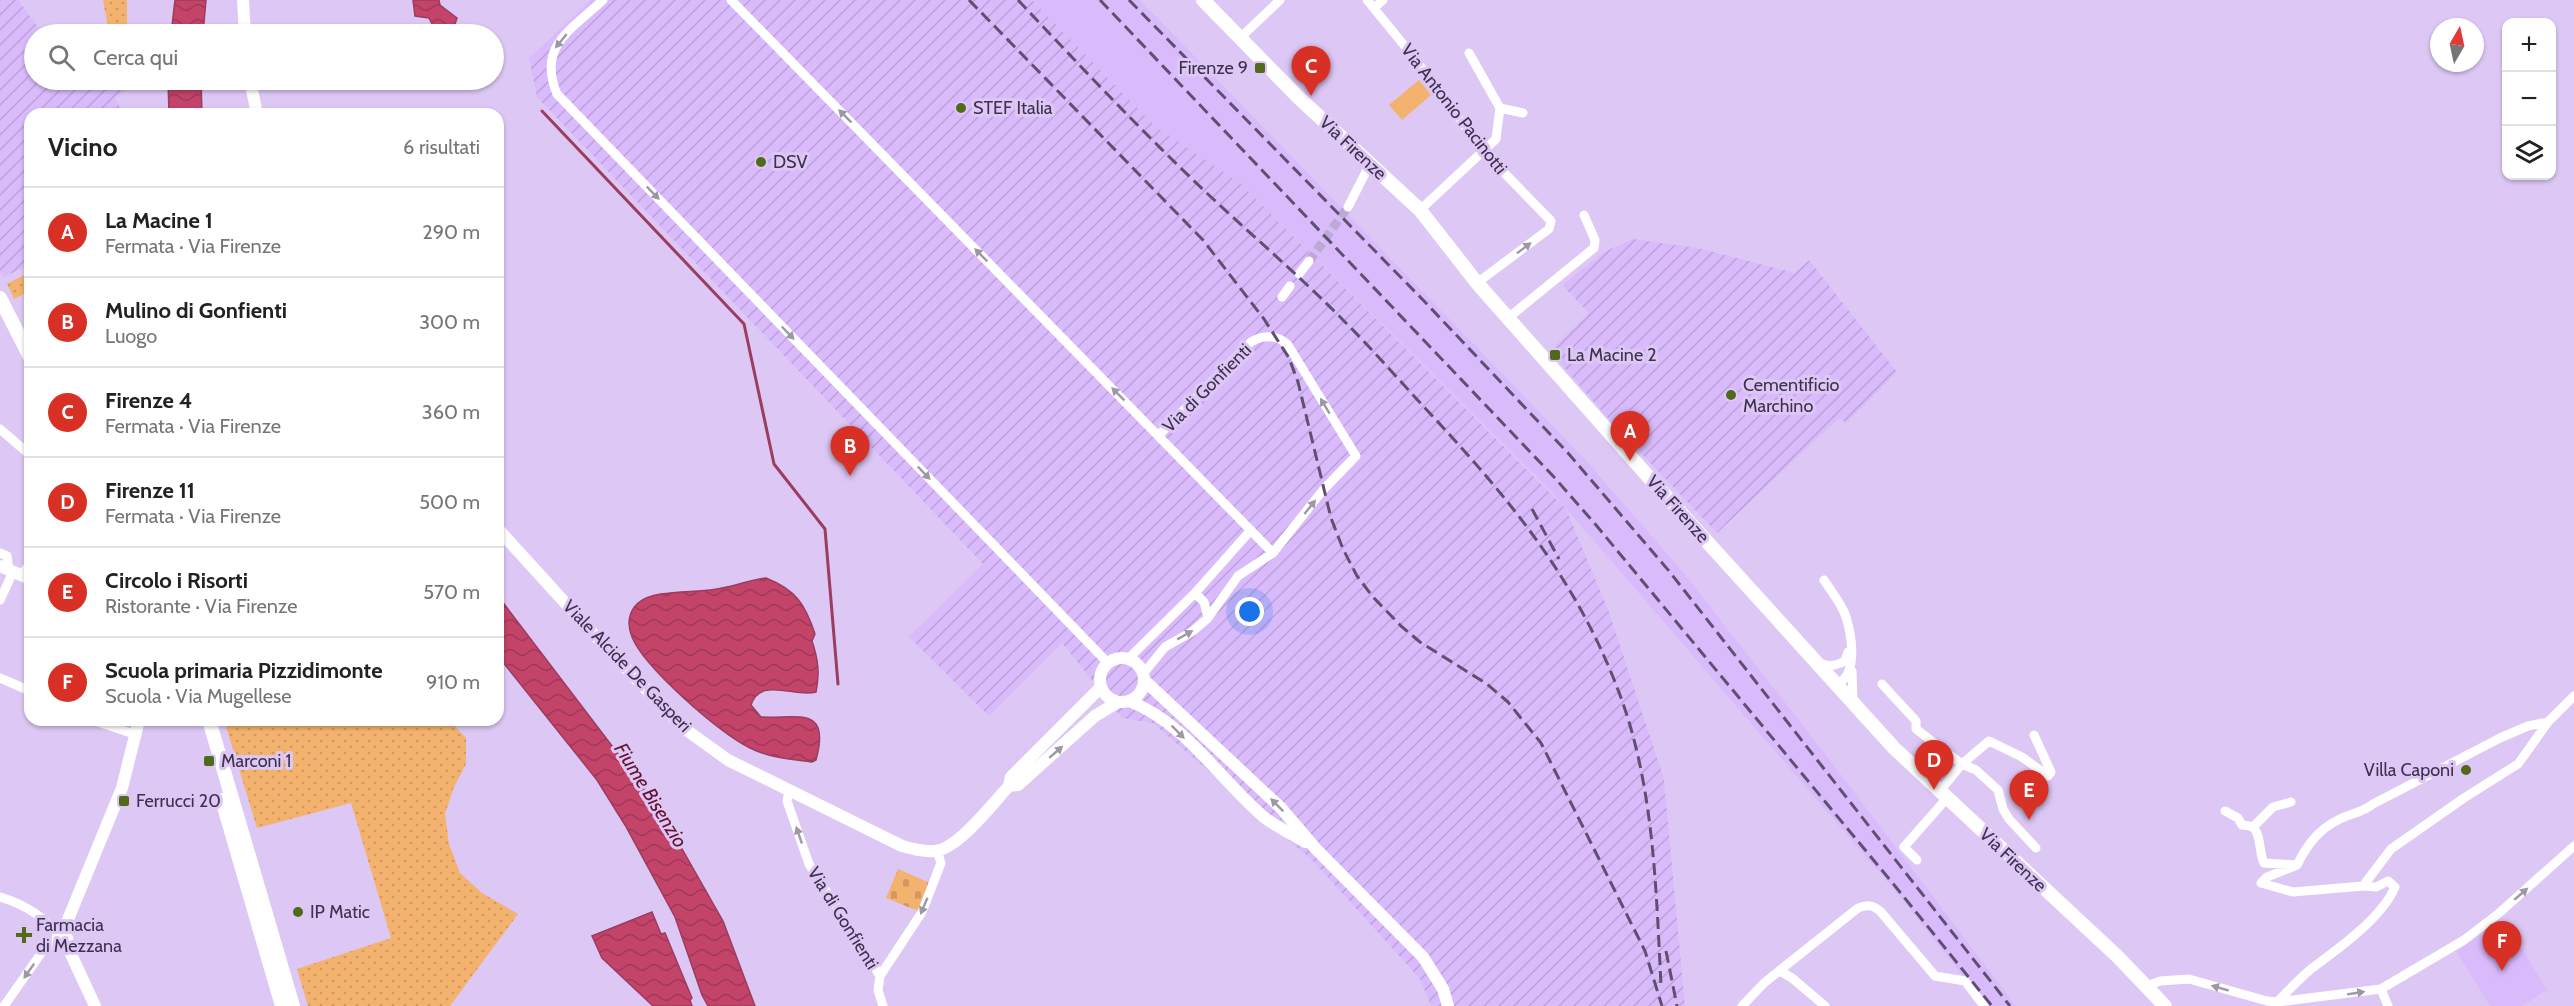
<!DOCTYPE html>
<html lang="it">
<head>
<meta charset="utf-8">
<style>
  body { margin:0; font-family:Cabin,sans-serif; background:#f6f6f6; color:#222 }
  .controls { position:absolute; right:18px; top:18px; display:grid; overflow:hidden; border-radius:12px; box-shadow:0 2px 4px #0004 }
  .controls button { width:54px; height:54px; display:grid; place-items:center; padding:0; border:0; border-bottom:2px solid #e0e0e0; background:#fff; color:#222; font:30px sans-serif }
  .compass { position:absolute; left:2430px; top:18px; width:54px; height:54px; border-radius:50%; background:#fff; box-shadow:0 2px 4px #0004; rotate:9deg }
  .you { position:absolute; left:1250px; top:612px; width:21px; height:21px; margin:-15px; border:4px solid #fff; border-radius:50%; background:#1a73e8; box-shadow:0 0 0 9px #1a73e833 }
  .badge { display:grid; place-items:center; width:39px; height:39px; border-radius:50%; background:#d93025; color:#fff; font-size:20px; font-weight:700 }
  .pin { position:absolute; translate:-50% -50px; filter:drop-shadow(0 2px 3px #0008) }
  .pin::after { content:''; position:absolute; top:32px; width:21px; height:18px; background:inherit; clip-path:polygon(0 0,100% 0,50% 100%) }
  .list { margin:0; padding:0; list-style:none }
  h2 { display:flex; justify-content:space-between; align-items:center; height:78px; margin:0; padding:0 24px; font-size:26px }
  h2 small { font-size:20px; font-weight:400; color:#767676 }
  .list li { display:grid; grid-template-columns:39px 1fr auto; gap:18px; align-items:center; box-sizing:border-box; height:90px; padding:0 24px; border-top:2px solid #e0e0e0 }
  .list b { display:block; font-size:22px; white-space:nowrap }
  .list p { margin:0; font-size:20px; white-space:nowrap; color:#767676 }
  .list em { font-size:20px; font-style:normal; color:#767676 }
  .icon { flex:none; width:33px; height:33px; fill:none; stroke:currentColor; stroke-width:2; stroke-linecap:round; stroke-linejoin:round }
  .map { position:relative; flex:none; width:2574px; height:1006px; overflow:hidden }
  .search { position:absolute; background:#fff; box-shadow:0 2px 4px #0004; left:24px; top:24px; width:480px; height:66px; display:flex; align-items:center; gap:15px; box-sizing:border-box; padding:0 21px; border-radius:33px; color:#767676; font-size:22px }
  .panel { position:absolute; background:#fff; box-shadow:0 2px 4px #0004; left:24px; top:108px; width:480px; height:618px; border-radius:18px }
  .map>svg:first-child { display:block }
</style>
</head>
<body>
<div class="map">
<svg width="2574" height="1006" viewBox="0 0 2574 1006">
  <defs>
    <pattern id="industrial-furrows" width="10" height="10" patternUnits="userSpaceOnUse" patternTransform="scale(1.5)"><rect width="10" height="10" fill="#d9bbfc"/><path d="M-1 1l2-2M0 10L10 0M9 11l2-2" fill="none" stroke="#bba1da"/></pattern>
    <pattern id="grass-dots" width="8" height="8" patternUnits="userSpaceOnUse" patternTransform="scale(1.5)"><rect width="8" height="8" fill="#f3b26e"/><path d="M2 2h.1M6 6h.1" fill="none" stroke="#d19961" stroke-width="1.8" stroke-linecap="round"/></pattern>
    <pattern id="cemetery-stones" width="16" height="16" patternUnits="userSpaceOnUse" patternTransform="scale(1.5)"><rect width="16" height="16" fill="#f3b26e"/><path d="M2 7V4a2 2 0 0 1 4 0v3zM10 15v-3a2 2 0 0 1 4 0v3z" fill="#d19961"/></pattern>
    <pattern id="water-waves" width="16" height="10" patternUnits="userSpaceOnUse" patternTransform="scale(1.5)"><rect width="16" height="10" fill="#c34369"/><path d="M0 5q4-4 8 0t8 0" fill="none" stroke="#a03859"/></pattern>
  </defs>
  <rect width="100%" height="100%" fill="#ddc8f5"/>
  <path fill="#d9bbfc" d="M1032,0H1140L1583,457L1683,572L1826,755L2016,1006H1987L1892,887L1550,490L1240,183L1155,126Z
    M2505,920L2547,990L2522,1006H2490L2456,951Z"/>
  <path fill="url(#industrial-furrows)" d="M0,0H18L43,34H34V80H120L126,91L115,97L123,114H30V265L3,277L0,272Z
    M591,0H1032L1155,126L1240,183L1566,509L1609,612L1664,779L1685,1006H1431L1420,979L1313,861L1153,723L1122,718L1062,643L989,716L909,637L983,564L537,97L529,58Z
    M1633,239L1698,248L1795,273L1809,260L1897,372L1846,423L1839,418L1717,533L1615,426L1550,351L1589,313L1562,285L1604,252Z"/>
  <path fill="url(#grass-dots)" d="M103,0H127V34H109Z
    M30,272V302H28L24,294L14,299L7,284Z
    M224,720H449L466,738V764L454,787L445,814L449,844L460,873L482,893L518,914L450,1006H308L297,969L391,938L351,803L257,828Z"/>
  <path fill="url(#cemetery-stones)" d="M898,869L930,883L918,911L886,898Z"/>
  <path fill="#f3b26e" d="M1419,80L1431,95L1402,120L1389,105Z"/>
  <path fill="url(#water-waves)" stroke="#9b3d61" stroke-width="1.5" d="M175,0H206L203,34H171Z
    M413,0H439L440,5L457,18L453,30L437,34L429,18L415,16Z
    M168,80H201L202,114H169Z
    M766,578C796,590 805,604 815,634L812,641C818,659 820,673 816,692C795,698 760,676 751,705L761,717C798,719 831,705 816,760L812,762C791,759 770,758 750,748C720,734 644,667 632,637C627,625 628,612 638,603C655,588 700,594 722,588C737,585 751,580 766,578Z
    M498,596L657,805L723,921L755,1006H708L702,995L675,917L625,825L597,780L498,656Z
    M652,912L661,934L665,933L692,998L690,1000L692,1006H653L602,958L592,936Z"/>
  <g fill="none" stroke-linecap="round" stroke-linejoin="round">
    <path stroke="#9b3d61" stroke-width="3" d="M542,111L744,324L774,464L825,529L838,684"/>
    <path stroke="#bdaad4" stroke-width="9" stroke-dasharray="9 4.5" stroke-linecap="butt" d="M1309,261L1348,207"/>
    <path stroke="#fff" stroke-width="9" d="M603,0C571,30 537,46 557,94L1108,663
      M731,0L1273,553L1238,576L1208,618L1193,631L1165,647L1143,674
      M1367,0L1408,50L1484,152L1551,221L1549,229L1477,283
      M1374,8L1383,0
      M1240,38L1280,0
      M1469,53L1500,108
      M1348,207L1370,164
      M1420,210L1496,139L1500,108L1523,113
      M1299,274L1309,261
      M1282,297L1290,286
      M1508,318L1594,248L1595,240L1584,215
      M0,429L30,455
      M1159,435L1251,342C1263,334 1278,335 1288,345L1356,456L1323,490L1273,553
      M0,553L7,556L9,570
      M21,575L30,564
      M1824,580C1831,591 1842,604 1846,617C1852,637 1859,676 1835,685
      M1195,593L1204,602L1208,618
      M0,600L13,572
      M1128,659L1195,593L1251,530
      M1817,661C1827,668 1835,666 1845,661L1848,652
      M1852,671L1853,702
      M0,678L30,691
      M1882,684L1916,721V729L1962,764L1976,770L1998,790L2003,809L2009,819L2036,848
      M92,720L137,735
      M789,791L787,801L809,864L880,976
      M1940,791L1962,764L1989,741L2022,757L2048,776L2051,772L2034,735
      M2225,811L2238,818L2242,825C2245,826 2249,825 2252,827C2261,831 2259,854 2264,863L2297,865
      M2253,827L2273,807L2291,802
      M1917,860L1904,847L1947,798
      M2297,865C2307,845 2318,830 2338,820C2351,813 2362,813 2373,804L2500,738L2528,726L2548,722
      M2261,883L2293,892L2363,886L2376,887L2388,881L2395,887C2382,918 2338,949 2311,969C2299,979 2288,991 2277,1002
      M2261,883L2267,877L2295,866
      M2363,886L2391,849L2464,798L2518,764L2548,722L2574,696
      M0,897C24,904 44,916 59,936
      M1780,971L1792,978L1825,1006
      M2147,986L2160,981L2189,979L2267,1001L2277,1002L2381,989L2464,940L2498,914L2574,846
      M2381,989L2388,1006
      M4,1006L42,952L58,939
      M883,1006L878,990L880,976L922,912L941,863L937,851
      M1742,1006L1764,983L1858,908C1867,904 1873,905 1881,912L1935,976L1965,981L1984,1006"/>
    <path stroke="#fff" stroke-width="12" d="M243,0L245,34
      M250,80L257,114
      M498,529L609,651L685,729L728,760L902,846C913,849 923,852 935,851C958,849 993,803 1009,786L1011,777L1101,687
      M0,566L30,579
      M1100 680a22 22 0 1 1 44 0a22 22 0 1 1-44 0Z
      M1144,680L1281,808L1316,849L1423,957L1443,989L1448,1006
      M1129,701C1186,723 1220,780 1265,818C1277,827 1292,834 1305,842
      M1009,786L1018,785L1095,716L1118,702
      M62,934L122,788L139,720
      M67,939L62,944L58,938L62,934L67,938L70,952L95,1006"/>
    <path stroke="#fff" stroke-width="14" d="M1203,0L1298,97L1420,210L1477,283L1653,482L1894,748L2118,957L2165,1006
      M0,298L30,357
      M209,720L293,1006
      M222,800L282,1006"/>
    <path stroke="#5f5071" stroke-width="3" stroke-dasharray="12 6" stroke-linecap="butt" d="M969,0L1203,240L1264,319L1289,358L1298,382L1331,518L1343,549L1357,576L1373,597L1401,626L1420,642L1487,684L1508,702L1541,743L1645,951L1662,1006
      M1018,0C1081,67 1144,134 1211,197C1256,239 1303,279 1346,323C1373,350 1399,380 1425,408C1508,497 1577,579 1620,695C1654,787 1656,888 1661,985
      M1100,0L1554,477L1596,525L1895,886L1992,1006
      M1129,0L1424,301L1568,453L1669,571L2010,1006
      M1532,509L1559,559
      M1666,951L1677,1006"/>
  </g>
  <defs><path id="oneway-solid" d="M-6-.8H1V-3.2L6.5 0L1 3.2V.8H-6Z" transform="scale(1.5)"/></defs>
  <g fill="#9e98a6">
    <use href="#oneway-solid" transform="translate(561 41) rotate(129)"/>
    <use href="#oneway-solid" transform="translate(845 116) rotate(-135)"/>
    <use href="#oneway-solid" transform="translate(653 193) rotate(46)"/>
    <use href="#oneway-solid" transform="translate(1524 248) rotate(-37)"/>
    <use href="#oneway-solid" transform="translate(981 255) rotate(-135)"/>
    <use href="#oneway-solid" transform="translate(788 333) rotate(46)"/>
    <use href="#oneway-solid" transform="translate(1118 394) rotate(-135)"/>
    <use href="#oneway-solid" transform="translate(1325 406) rotate(-121)"/>
    <use href="#oneway-solid" transform="translate(924 473) rotate(46)"/>
    <use href="#oneway-solid" transform="translate(1310 507) rotate(-51)"/>
    <use href="#oneway-solid" transform="translate(1185 635) rotate(-29)"/>
    <use href="#oneway-solid" transform="translate(1178 732) rotate(45)"/>
    <use href="#oneway-solid" transform="translate(1056 752) rotate(-41)"/>
    <use href="#oneway-solid" transform="translate(1277 805) rotate(-135)"/>
    <use href="#oneway-solid" transform="translate(799 835) rotate(-109)"/>
    <use href="#oneway-solid" transform="translate(2521 894) rotate(-41)"/>
    <use href="#oneway-solid" transform="translate(924 906) rotate(113)"/>
    <use href="#oneway-solid" transform="translate(29 971) rotate(125)"/>
    <use href="#oneway-solid" transform="translate(2220 988) rotate(-164)"/>
    <use href="#oneway-solid" transform="translate(2356 993) rotate(-9)"/>
  </g>
  <g fill="#50691a" stroke="#ddc8f5" stroke-width="2">
    <rect x="1254" y="62" width="12" height="12" rx="3"/>
    <circle cx="961" cy="108" r="6"/>
    <circle cx="761" cy="162" r="6"/>
    <rect x="1549" y="349" width="12" height="12" rx="3"/>
    <circle cx="1731" cy="395" r="6"/>
    <rect x="203" y="755" width="12" height="12" rx="3"/>
    <circle cx="2466" cy="770" r="6"/>
    <rect x="118" y="795" width="12" height="12" rx="3"/>
    <circle cx="298" cy="912" r="6"/>
    <path d="M21 926h6v6h6v6h-6v6h-6v-6h-6v-6h6z"/>
  </g>
  <g text-anchor="middle" stroke-width="6" stroke-linejoin="round" paint-order="stroke">
    <g font-size="18" fill="#3e304e" stroke="#ddc8f5" text-anchor="start">
      <text x="1248" y="74" text-anchor="end">Firenze 9</text>
      <text x="973" y="114">STEF Italia</text>
      <text x="773" y="168">DSV</text>
      <text x="1567" y="361">La Macine 2</text>
      <text x="1743" y="391">Cementificio<tspan x="1743" dy="21">Marchino</tspan></text>
      <text x="221" y="767">Marconi 1</text>
      <text x="2454" y="776" text-anchor="end">Villa Caponi</text>
      <text x="136" y="807">Ferrucci 20</text>
      <text x="310" y="918">IP Matic</text>
      <text x="36" y="931">Farmacia<tspan x="36" dy="21">di Mezzana</tspan></text>
    </g>
    <g font-size="18" fill="#3e304e" stroke="#ddc8f5">
      <text transform="translate(1454 109) rotate(52)" y="6">Via Antonio Pacinotti</text>
      <text transform="translate(1353 148) rotate(43)" y="6">Via Firenze</text>
      <text transform="translate(1207 388) rotate(-45)" y="6">Via di Gonfienti</text>
      <text transform="translate(1678 509) rotate(48)" y="6">Via Firenze</text>
      <text transform="translate(627 666) rotate(46)" y="6">Viale Alcide De Gasperi</text>
      <text transform="translate(2013 860) rotate(43)" y="6">Via Firenze</text>
      <text transform="translate(843 918) rotate(58)" y="6">Via di Gonfienti</text>
    </g>
    <g font-size="20" font-style="italic" fill="#65122f" stroke="#ddc8f5">
      <text transform="translate(651 795) rotate(58)" y="7">Fiume Bisenzio</text>
    </g>
  </g>
</svg>
<div class="controls">
<button>+</button>
<button>−</button>
<button><svg class="icon" aria-label="layers" viewBox="0 0 24 24"><path d="M12 4l9 5-9 5-9-5zM3 14l9 5 9-5"/></svg></button>
</div>
<svg class="compass" viewBox="-18 -18 36 36"><path d="M0-13l5 13h-10z" fill="#e53935"/><path d="M0 13l5-13h-10z" fill="#767676"/></svg>
<div class="you"></div>
<div class="pin badge" style="left:1630px;top:461px">A</div>
<div class="pin badge" style="left:850px;top:476px">B</div>
<div class="pin badge" style="left:1311px;top:96px">C</div>
<div class="pin badge" style="left:1934px;top:790px">D</div>
<div class="pin badge" style="left:2029px;top:820px">E</div>
<div class="pin badge" style="left:2502px;top:971px">F</div>
<div class="search"><svg class="icon" aria-label="search" viewBox="0 0 24 24"><circle cx="10" cy="10" r="6"/><path d="M15 15l6 6"/></svg>Cerca qui</div>
<section class="panel">
<h2>Vicino<small>6 risultati</small></h2>
<ul class="list">
<li><span class="badge">A</span><div><b>La Macine 1</b><p>Fermata · Via Firenze</p></div><em>290 m</em></li>
<li><span class="badge">B</span><div><b>Mulino di Gonfienti</b><p>Luogo</p></div><em>300 m</em></li>
<li><span class="badge">C</span><div><b>Firenze 4</b><p>Fermata · Via Firenze</p></div><em>360 m</em></li>
<li><span class="badge">D</span><div><b>Firenze 11</b><p>Fermata · Via Firenze</p></div><em>500 m</em></li>
<li><span class="badge">E</span><div><b>Circolo i Risorti</b><p>Ristorante · Via Firenze</p></div><em>570 m</em></li>
<li><span class="badge">F</span><div><b>Scuola primaria Pizzidimonte</b><p>Scuola · Via Mugellese</p></div><em>910 m</em></li>
</ul>
</section>
</div>
</body>
</html>
